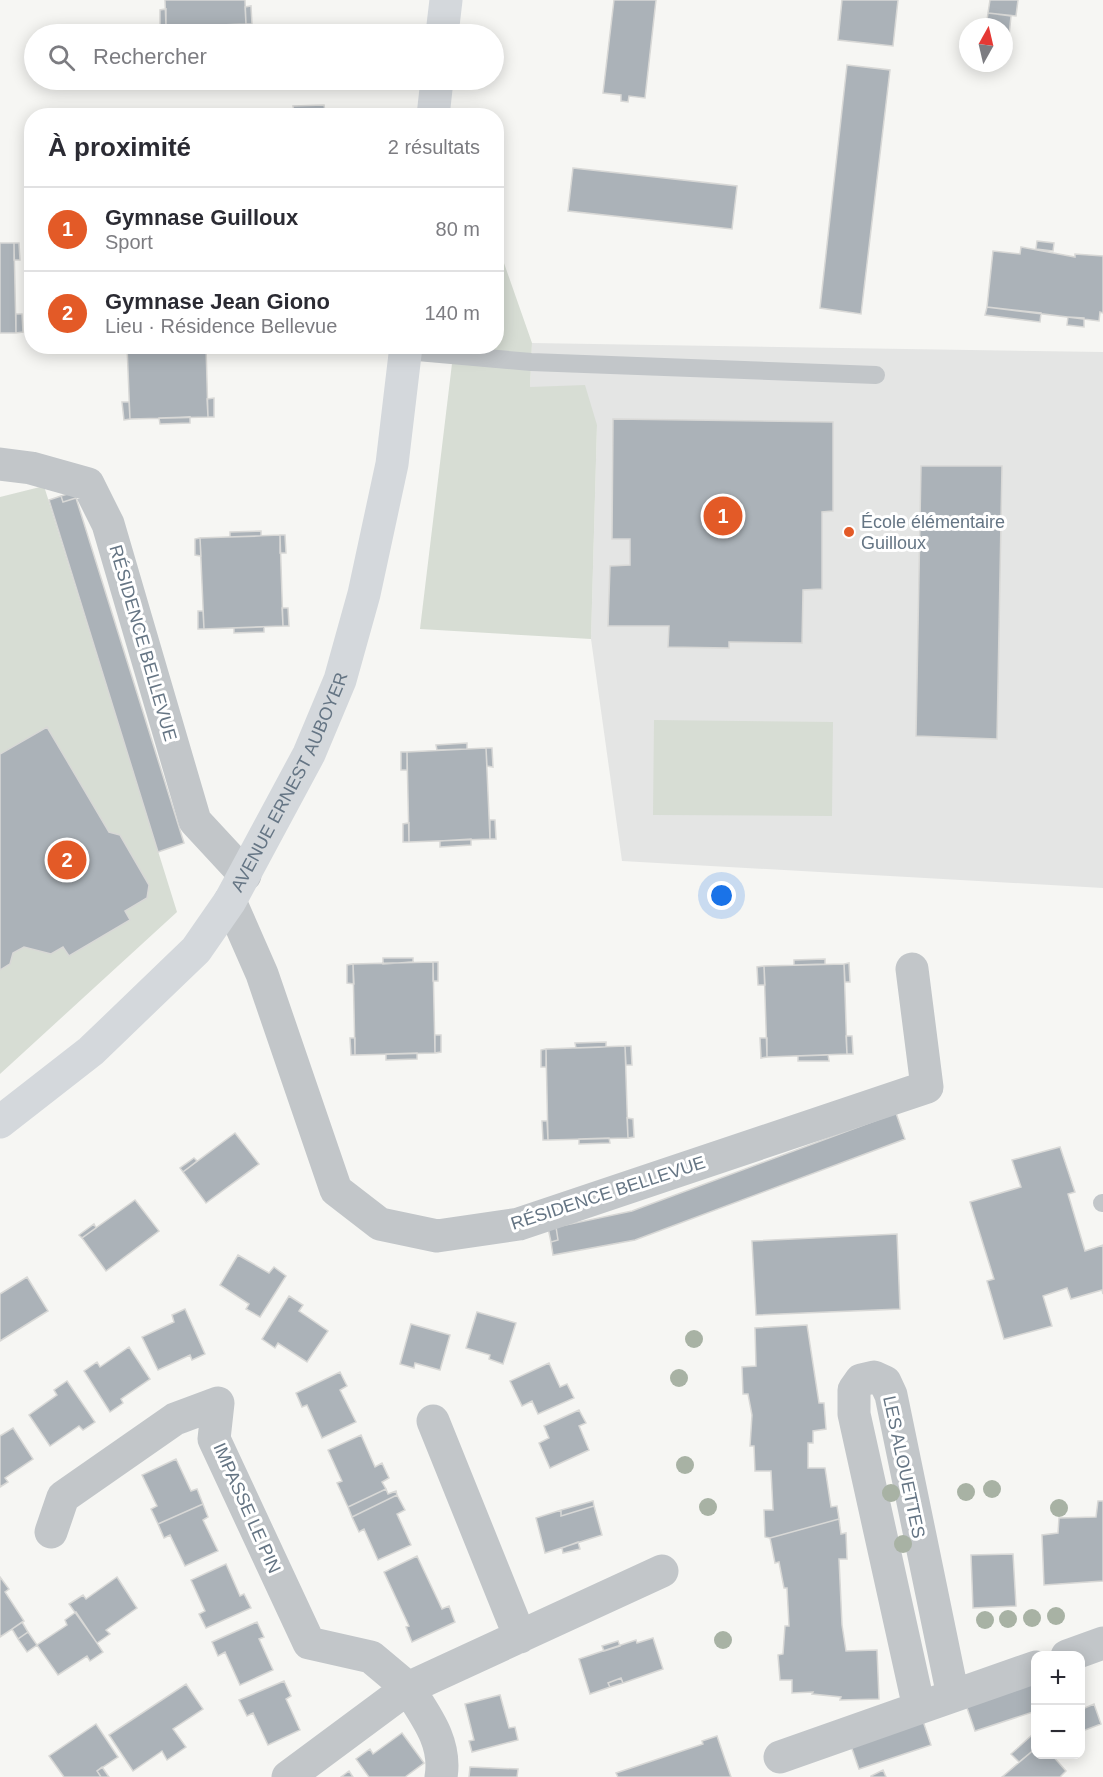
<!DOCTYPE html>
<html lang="fr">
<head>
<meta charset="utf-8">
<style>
  body { margin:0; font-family:Arial,sans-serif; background:#f2f2f3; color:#2b2b33 }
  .controls { position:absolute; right:18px; bottom:18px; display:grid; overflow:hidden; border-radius:12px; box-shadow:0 3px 15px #0003 }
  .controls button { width:54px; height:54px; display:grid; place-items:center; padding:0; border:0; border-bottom:2px solid #e1e1e2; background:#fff; color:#2b2b33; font:30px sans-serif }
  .compass { position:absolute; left:959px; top:18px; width:54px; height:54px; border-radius:50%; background:#fff; box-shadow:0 3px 15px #0003; rotate:8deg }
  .you { position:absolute; left:722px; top:896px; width:21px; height:21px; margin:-15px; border:4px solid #fff; border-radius:50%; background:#1a73e8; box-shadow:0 0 0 9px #1a73e833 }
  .badge { display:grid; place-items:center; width:39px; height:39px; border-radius:50%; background:#e35a27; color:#fff; font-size:20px; font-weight:700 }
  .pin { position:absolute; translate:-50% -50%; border:3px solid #fff; box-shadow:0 2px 6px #0006 }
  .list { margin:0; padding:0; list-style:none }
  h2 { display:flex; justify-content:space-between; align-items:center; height:78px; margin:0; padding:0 24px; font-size:26px }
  h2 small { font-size:20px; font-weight:400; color:#7c7c81 }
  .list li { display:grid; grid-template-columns:39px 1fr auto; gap:18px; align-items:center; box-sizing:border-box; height:84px; padding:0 24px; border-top:2px solid #e1e1e2 }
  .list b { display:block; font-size:22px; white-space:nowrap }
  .list p { margin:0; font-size:20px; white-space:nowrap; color:#7c7c81 }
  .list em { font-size:20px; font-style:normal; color:#7c7c81 }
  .icon { flex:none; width:33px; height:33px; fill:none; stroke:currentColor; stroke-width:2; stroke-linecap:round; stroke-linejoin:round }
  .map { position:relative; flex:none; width:1103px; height:1777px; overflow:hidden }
  .search { position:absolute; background:#fff; box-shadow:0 3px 15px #0003; left:24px; top:24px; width:480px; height:66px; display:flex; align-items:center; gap:15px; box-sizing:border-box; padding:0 21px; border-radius:33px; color:#7c7c81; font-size:22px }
  .panel { position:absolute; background:#fff; box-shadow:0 3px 15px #0003; left:24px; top:108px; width:480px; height:246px; border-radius:24px }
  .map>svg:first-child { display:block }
</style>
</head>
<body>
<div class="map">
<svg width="1103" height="1777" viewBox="0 0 1103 1777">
  <rect width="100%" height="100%" fill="#f6f6f3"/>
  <path fill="#e4e5e4" d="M532,343L1103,352V888L622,861L591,639L597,425L530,387Z"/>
  <path fill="#d7ddd4" d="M497,243L532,343L530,387L585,385L597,425L591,639L420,629L454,347L496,346Z
    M44,486L177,912L0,1074V497Z
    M654,720L833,722L832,816L653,815Z"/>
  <path fill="#abb2b8" stroke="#d8d8d6" stroke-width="1.5" d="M165,0H245L246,24L166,27Z
    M614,0H656L645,98L629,96L628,102L621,101V95L603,93Z
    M842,0H898L893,46L838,40Z
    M990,0H1018L1016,16L988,13Z
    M251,6L252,24H246L245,7Z
    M166,9V27H160V10Z
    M988,13L1011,16L1009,36L1004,35V27H986Z
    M227,25V30L198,31V26Z
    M847,65L890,70L861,314L820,308Z
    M324,105L325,111H294L293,106Z
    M344,110H350V116H344Z
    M344,110V116H264V113Z
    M573,168L737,186L732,229L568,211Z
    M1037,241L1054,243L1053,251L1036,249Z
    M0,243H14L16,333H0Z
    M14,243H19L20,260H14Z
    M1021,247L1075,257V254L1103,256V313L1100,312L1099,321L987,307L993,251L1020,254Z
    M987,307L1041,313L1040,322L985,315Z
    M16,314H22L23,332L16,333Z
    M1068,317L1084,318V327L1067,325Z
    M206,346L208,417L130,419L127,346Z
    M214,398V417H208L207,399Z
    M122,402H129L130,419L124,420Z
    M190,417V423L160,424L159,418Z
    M613,419L833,422V511L822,512V589L803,590L802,643L729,642V648L668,647L669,626H608L610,566L630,565V539H612Z
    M921,466H1002L997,739L916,736Z
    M74,492L76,498L63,502L61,496Z
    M61,496L63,502L76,498L184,843L158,852L49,500Z
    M261,531V536L230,537V532Z
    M280,535H285L286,553H280Z
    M280,535L283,626L204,629L200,538Z
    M200,538L201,556L195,555V539Z
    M282,608H288L289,626H283Z
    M198,611H203L204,629H198Z
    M264,627V632L234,633V628Z
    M47,727L109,832L120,835L149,885L147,898L125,911L130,920L69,956L63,947L51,954L24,947L13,953L10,964L0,970V754Z
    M467,743V749L437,750L436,745Z
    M486,748H492L493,767L487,766Z
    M486,748L490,839L409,842L407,752Z
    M401,752H407V770H401Z
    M490,820H495L496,839H490Z
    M409,823V842H403V824Z
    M471,839V845L440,847V841Z
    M383,958H413V962L383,964Z
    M825,959V964L794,965V960Z
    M433,962L435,1053L355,1055L353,964Z
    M433,962H438V981H433Z
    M849,963L850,982H845L844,964Z
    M353,964L354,984L347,983V965Z
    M844,964L847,1054L767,1057L764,966Z
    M764,966L765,985H758L757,967Z
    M435,1035H441V1052L435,1053Z
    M846,1036H852L853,1054H847Z
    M350,1038H355V1055H351Z
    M760,1038H767V1057L761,1058Z
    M606,1042V1047L576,1048L575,1043Z
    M625,1046L628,1138L548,1140L546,1049Z
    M625,1046H631L632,1065H626Z
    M546,1049V1067H541V1050Z
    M417,1053V1059L386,1060V1054Z
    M828,1055L829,1061H798V1056Z
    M896,1113L905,1139L635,1240L553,1255L551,1242L558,1240L556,1227L632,1211Z
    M627,1118L633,1119L634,1137L628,1138Z
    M542,1121H547L548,1140H543Z
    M235,1133L259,1164L206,1203L183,1172Z
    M609,1138L610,1143L579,1144V1139Z
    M1060,1147L1075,1192L1068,1194L1085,1251L1103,1245V1294L1102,1290L1071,1299L1067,1288L1043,1296L1052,1326L1004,1339L987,1281L994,1279L970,1202L1021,1187L1012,1160Z
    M194,1158L197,1161L183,1172L180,1168Z
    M135,1200L159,1231L106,1271L82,1238Z
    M94,1224L96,1228L82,1238L79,1235Z
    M556,1227L558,1240L551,1242L548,1228Z
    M897,1234L900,1309L756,1315L752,1241Z
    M238,1255L269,1273L274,1267L286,1276L260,1317L246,1309L249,1304L220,1285Z
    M27,1277L48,1311L0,1341V1294Z
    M289,1296L303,1305L299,1311L328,1331L307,1362L278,1343L275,1348L262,1339Z
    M185,1309L205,1354L192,1360L190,1355L158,1370L142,1337L174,1322L172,1315Z
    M477,1312L516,1323L503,1364L489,1359L490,1355L466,1348Z
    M411,1324L450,1335L440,1370L415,1363L414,1368L400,1364Z
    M807,1325L819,1403H824L826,1429L813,1431V1443H808V1468H825L831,1507L837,1506L839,1519L770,1538L765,1537L764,1510H773L771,1471H755L754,1446H750L752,1415L748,1394H743L742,1367L756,1366L755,1328Z
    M129,1347L150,1379L121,1399L123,1403L110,1412L84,1371L97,1362L100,1367Z
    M549,1363L560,1387L567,1384L574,1398L538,1414L532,1401L522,1406L510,1381Z
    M340,1372L347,1386L340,1390L356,1422L322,1438L307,1405L302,1407L296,1393Z
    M67,1381L95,1422L83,1430L79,1426L50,1446L29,1415L57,1395L54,1390Z
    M579,1410L586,1423L579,1426L589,1450L550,1468L539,1443L549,1438L544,1426Z
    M13,1428L33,1459L5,1478L8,1482L0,1487V1436Z
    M361,1435L375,1467L382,1463L389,1478L382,1482L386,1489L348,1507L337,1483L342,1481L328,1450Z
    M176,1459L191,1491L197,1489L203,1504L158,1524L151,1509L157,1506L142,1475Z
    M386,1489L388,1494L396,1491L397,1495L352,1517L348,1507Z
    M397,1495L405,1510L397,1514L411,1545L378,1560L364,1529L359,1532L352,1517Z
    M593,1501L594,1506L561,1516V1510Z
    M1098,1501H1103V1581L1044,1585L1042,1535L1058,1533L1059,1518L1096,1517Z
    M203,1504L208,1517L203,1520L218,1551L185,1566L170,1535L164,1538L158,1524Z
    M594,1506L602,1535L545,1553L536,1518L561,1510V1516Z
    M839,1519L841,1534L846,1533L847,1559H839L842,1625L846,1651L877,1650L879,1699L840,1700L841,1697L812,1694L813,1692L792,1693V1680H780L778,1655L783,1654L785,1626H789L787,1588H784L779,1562L775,1563L770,1538Z
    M578,1542L580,1549L563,1553L562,1548Z
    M1013,1554L1016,1606L973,1608L971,1555Z
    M417,1556L442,1609L449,1606L455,1622L412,1642L406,1627L409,1626L384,1572Z
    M226,1564L240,1596L244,1594L251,1608L206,1628L199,1614L205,1611L191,1580Z
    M0,1577L9,1589L5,1592L24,1621L0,1637Z
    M117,1577L137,1608L106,1630L110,1634L97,1643L69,1604L83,1595L86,1599Z
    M76,1612L103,1652L90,1661L87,1656L58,1675L37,1645L67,1625L65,1620Z
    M22,1622L28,1632L18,1639L12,1629Z
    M257,1622L264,1637L259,1639L273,1670L240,1685L225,1652L218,1656L212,1642Z
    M28,1632L37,1645L27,1652L18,1639Z
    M653,1638L663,1669L623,1683L621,1678L608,1683L610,1687L590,1694L579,1659L636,1640L637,1643Z
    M618,1641L620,1646L604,1651L602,1646Z
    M621,1678L623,1683L610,1687L608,1683Z
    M284,1681L291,1696L286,1699L300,1730L268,1745L253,1713L247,1716L239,1700Z
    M1036,1681V1711L975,1731L966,1705Z
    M186,1684L203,1709L173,1729L186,1747L167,1760L162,1751L133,1771L109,1735Z
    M500,1695L509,1728L515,1727L518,1740L472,1752L469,1741L474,1740L465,1704Z
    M1094,1704L1101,1724L1080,1732V1710Z
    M922,1718L931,1745L859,1769L850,1743Z
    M96,1724L118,1757L97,1771L101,1777H64L49,1756Z
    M402,1733L424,1763L405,1777H369L356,1759L370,1749L373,1754Z
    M1032,1735L1036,1738V1748L1019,1762L1011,1754Z
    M717,1736L731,1777H618L616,1773L703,1744L702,1741Z
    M1036,1748V1754H1051L1066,1771L1060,1777H1002Z
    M102,1767L109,1777H101L97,1771Z
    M470,1767L518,1769L517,1777H469Z
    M883,1770L886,1777H871V1776Z
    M349,1771L353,1777H341Z"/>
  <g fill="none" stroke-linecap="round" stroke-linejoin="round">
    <path stroke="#c2c6c9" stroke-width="18" d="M406,351L531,362L876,375
      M1102,1203H1103"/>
    <path stroke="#c2c6c9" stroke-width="33" d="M0,464L31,468L88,484L108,524L195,821L245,875
      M230,901L262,974L336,1190L380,1224L437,1236L519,1224L927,1087L912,969
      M433,1421L520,1637
      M51,1532L63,1497L175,1419L218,1403L214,1439L309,1643L371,1657L408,1688L288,1777
      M1067,1656L1103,1643
      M953,1696L891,1395L885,1382L874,1377L861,1380L854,1390V1414L919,1708L1036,1667
      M780,1757L919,1708
      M441,1777C447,1742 425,1715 408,1688L662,1571"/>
    <g stroke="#d4d8dc" stroke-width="33">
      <path d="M442,34L446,0"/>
      <path d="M433,116L437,80"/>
      <path id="s1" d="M0,1122L91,1051L196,950L230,901L309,754L340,680L364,594L392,464L406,346"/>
    </g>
  </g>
  <g fill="#a8b2a4">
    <circle cx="694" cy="1339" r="9"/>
    <circle cx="679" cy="1378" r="9"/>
    <circle cx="685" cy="1465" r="9"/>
    <circle cx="992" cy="1489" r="9"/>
    <circle cx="966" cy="1492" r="9"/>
    <circle cx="891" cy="1493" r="9"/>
    <circle cx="708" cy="1507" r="9"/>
    <circle cx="1059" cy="1508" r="9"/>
    <circle cx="903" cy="1544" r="9"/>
    <circle cx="1056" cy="1616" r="9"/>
    <circle cx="1032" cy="1618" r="9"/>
    <circle cx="1008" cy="1619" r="9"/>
    <circle cx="985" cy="1620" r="9"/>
    <circle cx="723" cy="1640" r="9"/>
  </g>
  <circle fill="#e35a27" stroke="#fff" stroke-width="2" cx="849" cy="532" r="6"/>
  <g text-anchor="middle" stroke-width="6" stroke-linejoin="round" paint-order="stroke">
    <g font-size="18" fill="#657584" stroke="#fff" text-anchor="start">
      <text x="861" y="528">École élémentaire<tspan x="861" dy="21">Guilloux</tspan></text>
    </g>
    <g font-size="18" fill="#657584" stroke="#fff">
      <text transform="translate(143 643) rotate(74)" y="6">RÉSIDENCE BELLEVUE</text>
      <text dy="6" stroke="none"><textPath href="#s1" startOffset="454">AVENUE ERNEST AUBOYER</textPath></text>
      <text transform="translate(608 1193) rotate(-18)" y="6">RÉSIDENCE BELLEVUE</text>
      <text transform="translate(904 1467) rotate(78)" y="6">LES ALOUETTES</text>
      <text transform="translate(247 1508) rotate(66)" y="6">IMPASSE LE PIN</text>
    </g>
  </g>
</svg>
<div class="controls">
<button>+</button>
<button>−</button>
</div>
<svg class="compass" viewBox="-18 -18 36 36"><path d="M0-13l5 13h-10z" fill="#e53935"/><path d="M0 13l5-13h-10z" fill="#7c7c81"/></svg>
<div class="you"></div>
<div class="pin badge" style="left:723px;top:516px">1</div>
<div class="pin badge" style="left:67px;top:860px">2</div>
<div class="search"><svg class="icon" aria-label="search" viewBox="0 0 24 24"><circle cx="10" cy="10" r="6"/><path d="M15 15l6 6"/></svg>Rechercher</div>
<section class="panel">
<h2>À proximité<small>2 résultats</small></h2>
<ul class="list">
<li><span class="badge">1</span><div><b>Gymnase Guilloux</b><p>Sport</p></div><em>80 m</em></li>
<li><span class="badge">2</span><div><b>Gymnase Jean Giono</b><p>Lieu · Résidence Bellevue</p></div><em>140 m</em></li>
</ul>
</section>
</div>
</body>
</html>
